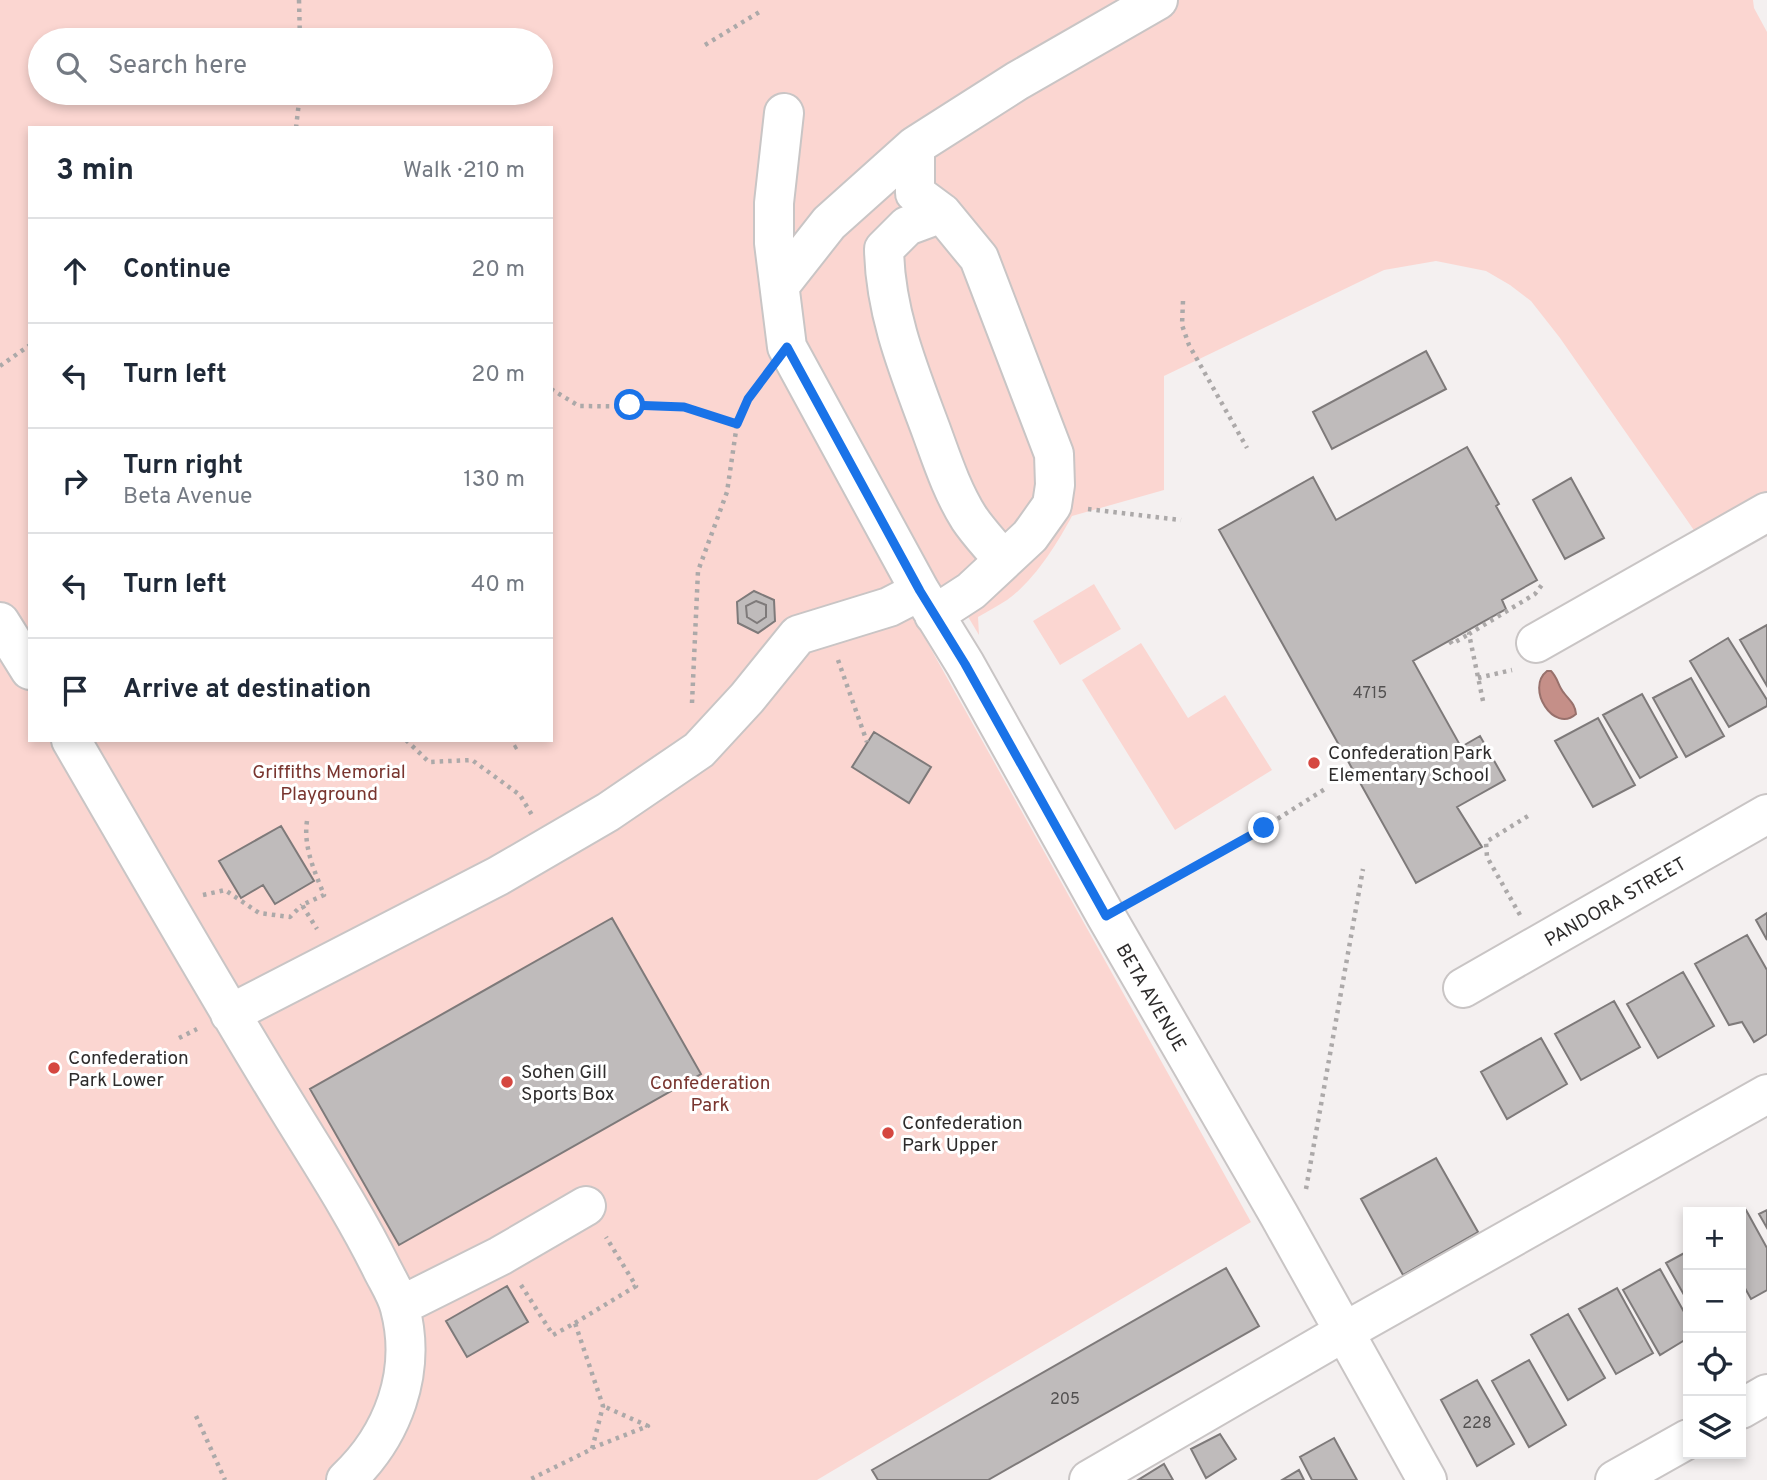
<!DOCTYPE html>
<html lang="en">
<head>
<meta charset="utf-8">
<style>
  body { margin:0; font-family:Overpass,sans-serif; background:#f6f6f7; color:#1f2937 }
  .controls { position:absolute; right:21px; bottom:21px; display:grid; overflow:hidden; border-radius:0px; box-shadow:0 4px 10px #0003 }
  .controls button { width:63px; height:63px; display:grid; place-items:center; padding:0; border:0; border-bottom:2px solid #e0e1e3; background:#fff; color:#1f2937; font:35px sans-serif }
  .stop { position:absolute; width:21px; height:21px; margin:-16px; border:5px solid #1a73e8; border-radius:50%; background:#fff }
  .stop.end { background:#1a73e8; border-color:#fff; box-shadow:0 2px 7px #0008 }
  .list { margin:0; padding:0; list-style:none }
  h2 { display:flex; justify-content:space-between; align-items:center; height:91px; margin:0; padding:0 28px; font-size:30px }
  h2 small { font-size:23px; font-weight:400; color:#747a83 }
  .list li { display:grid; grid-template-columns:46px 1fr auto; gap:21px; align-items:center; box-sizing:border-box; height:105px; padding:0 28px; border-top:2px solid #e0e1e3 }
  .list b { display:block; font-size:26px; white-space:nowrap }
  .list p { margin:0; font-size:23px; white-space:nowrap; color:#747a83 }
  .list em { font-size:23px; font-style:normal; color:#747a83 }
  .icon { flex:none; width:38px; height:38px; fill:none; stroke:currentColor; stroke-width:2; stroke-linecap:round; stroke-linejoin:round }
  .map { position:relative; flex:none; width:1767px; height:1480px; overflow:hidden }
  .search { position:absolute; background:#fff; box-shadow:0 4px 10px #0003; left:28px; top:28px; width:525px; height:77px; display:flex; align-items:center; gap:18px; box-sizing:border-box; padding:0 24px; border-radius:38px; color:#747a83; font-size:26px }
  .panel { position:absolute; background:#fff; box-shadow:0 4px 10px #0003; left:28px; top:126px; width:525px; height:616px; border-radius:0px }
  .map>svg:first-child { display:block }
</style>
</head>
<body>
<div class="map">
<svg width="1767" height="1480" viewBox="0 0 1767 1480">
  <rect width="100%" height="100%" fill="#f4f0f0"/>
  <path fill="#fbd6d1" fill-rule="evenodd" d="M0,0H1753L1754,8L1767,32V500L1698,536L1560,338L1531,301L1510,285L1486,271L1436,261L1384,270L1164,376V490L1072,516C1057,544 1034,581 1007,600C998,606 988,611 978,617L979,635L961,605L917,624L1251,1222L817,1480H0ZM40,40H541V93H40ZM30,128H551V740H30Z
    M1094,584L1121,629L1060,665L1033,621Z
    M1141,643L1188,718L1225,695L1272,770L1175,830L1082,680Z"/>
  <path fill="#c58f88" stroke="#98716c" stroke-width="2" d="M1547,671H1551C1558,678 1558,686 1564,693C1570,701 1575,704 1576,714C1554,734 1525,688 1547,671Z"/>
  <path fill="#bfbbbb" stroke="#7e7a7a" stroke-width="2" d="M1426,351L1446,389L1332,449L1313,412Z
    M1467,447L1499,504L1496,506L1537,580L1502,600L1506,609L1413,661L1461,747L1480,736L1505,780L1457,807L1482,847L1416,883L1219,530L1313,477L1336,520Z
    M1571,478L1604,538L1565,559L1533,500Z
    M754,591L774,600L775,621L758,633L738,623L737,602Z
    M756,601L766,605V617L757,623L747,617L746,606Z
    M1767,625V686L1740,640Z
    M1728,638L1767,700V706L1729,727L1690,661Z
    M1691,678L1724,736L1686,757L1653,698Z
    M1642,694L1677,757L1640,778L1603,715Z
    M1598,718L1635,785L1593,807L1555,741Z
    M874,732L931,767L909,803L852,767Z
    M281,826L314,881L275,904L263,885L241,898L219,861Z
    M1767,913V940L1756,920Z
    M612,918L701,1074L399,1245L310,1089Z
    M1747,935L1767,970V1034L1754,1042L1742,1022L1729,1025L1695,964Z
    M1683,972L1714,1026L1658,1058L1627,1004Z
    M1614,1001L1640,1047L1581,1080L1555,1034Z
    M1541,1038L1567,1084L1507,1119L1481,1072Z
    M1436,1158L1478,1232L1403,1275L1361,1199Z
    M1746,1210L1767,1248V1290L1751,1299L1741,1281V1212Z
    M1767,1210V1228L1759,1214Z
    M1688,1251V1302L1666,1263Z
    M1226,1268L1259,1326L988,1480H878L872,1470Z
    M1660,1269L1688,1319V1338L1660,1355L1623,1290Z
    M507,1286L528,1322L467,1357L446,1321Z
    M1617,1288L1653,1353L1616,1374L1579,1309Z
    M1568,1314L1605,1378L1568,1400L1531,1335Z
    M1529,1360L1566,1425L1529,1447L1492,1381Z
    M1477,1380L1514,1444L1477,1466L1441,1400Z
    M1220,1434L1236,1459L1206,1478L1191,1449Z
    M1334,1438L1357,1480H1312L1300,1457Z
    M1164,1464L1173,1480H1138Z
    M1299,1470L1304,1480H1282Z"/>
  <g fill="none" stroke-linecap="round" stroke-linejoin="round">
    <g stroke="#c9c5c5" stroke-width="42">
      <path id="minor" d="M784,113L774,203V243L787,347L920,591L965,664L1106,916L1279,1215L1427,1480
        M915,146V193L942,213L979,258L1054,454L1055,485L1052,505L1030,536L971,591L934,615
        M942,213L907,226L884,249C885,313 909,371 931,430C942,460 952,491 969,518C979,533 992,546 1003,560
        M781,284L829,223L915,146L1017,81L1158,0
        M0,622L30,670
        M1536,643L1767,512
        M71,740C142,862 212,985 286,1105C319,1159 354,1212 382,1269C388,1281 397,1295 400,1308C417,1372 393,1436 346,1480
        M1463,988L1767,814
        M230,1014L498,876L608,812L699,750L747,698L798,635L889,607L920,591
        M400,1306L500,1256L586,1206
        M1741,1409L1767,1394
        M1089,1480L1344,1332L1767,1094
        M1615,1480L1688,1439"/>
    </g>
    <path stroke="#aca9a9" stroke-width="4.5" stroke-dasharray="3.5 5" stroke-linecap="butt" d="M299,0L300,40
      M705,45L761,11
      M296,128L300,93
      M1183,301L1182,325L1189,345L1247,448
      M0,366L30,345
      M551,389L579,406L684,407L737,424
      M1088,509L1181,520
      M1450,641L1452,644L1469,634
      M838,660L867,742
      M1478,678L1512,670
      M1483,701L1469,634L1535,594L1544,582
      M692,703L698,571L727,492L737,424L748,399L764,379
      M406,740L429,762L472,760L520,795L532,815
      M514,748L521,744
      M307,821C303,847 315,872 324,895L302,905L317,929
      M203,895L225,890L259,913L290,917L302,905
      M1137,898L1263,828L1325,789
      M1520,915L1487,857L1486,842L1528,816
      M179,1038L197,1029
      M1306,1189L1363,869
      M521,1285L553,1335L575,1323L603,1406L592,1449L529,1480
      M575,1323L636,1286L606,1237
      M196,1416L225,1480
      M592,1448L648,1426L603,1406"/>
    <use href="#minor" stroke="#fff" stroke-width="38"/>
  </g>
  <g fill="none" stroke-linecap="round" stroke-linejoin="round">
    <path stroke="#1a73e8" stroke-width="9" d="M630,405L684,407L737,424L748,399L787,347L920,591L965,664L1106,916L1264,828"/>
  </g>
  <g fill="#d54740" stroke="#fff" stroke-width="2.5">
    <circle cx="1314" cy="763" r="7"/>
    <circle cx="54" cy="1068" r="7"/>
    <circle cx="507" cy="1082" r="7"/>
    <circle cx="888" cy="1133" r="7"/>
  </g>
  <g text-anchor="middle" stroke-width="6" stroke-linejoin="round" paint-order="stroke">
    <g font-size="16" fill="#525050">
      <text x="1370" y="698">4715</text>
      <text x="1065" y="1404">205</text>
      <text x="1477" y="1428">228</text>
    </g>
    <g font-size="19" fill="#2e2c2c" stroke="#fff" text-anchor="start">
      <text x="1328" y="759">Confederation Park<tspan x="1328" dy="22">Elementary School</tspan></text>
      <text x="68" y="1064">Confederation<tspan x="68" dy="22">Park Lower</tspan></text>
      <text x="521" y="1078">Sohen Gill<tspan x="521" dy="22">Sports Box</tspan></text>
      <text x="902" y="1129">Confederation<tspan x="902" dy="22">Park Upper</tspan></text>
    </g>
    <g font-size="19" fill="#79352f" stroke="#fff">
      <text x="329" y="778">Griffiths Memorial<tspan x="329" dy="22">Playground</tspan></text>
      <text x="710" y="1089">Confederation<tspan x="710" dy="22">Park</tspan></text>
    </g>
    <g font-size="19" fill="#2e2c2c" stroke="#fff">
      <text transform="translate(1615 901) rotate(-30)" y="7">PANDORA STREET</text>
      <text transform="translate(1152 997) rotate(60)" y="7">BETA AVENUE</text>
    </g>
  </g>
</svg>
<div class="controls">
<button>+</button>
<button>−</button>
<button><svg class="icon" aria-label="locate" viewBox="0 0 24 24"><circle cx="12" cy="12" r="6"/><path d="M12 2v4M12 18v4M2 12h4M18 12h4"/></svg></button>
<button><svg class="icon" aria-label="layers" viewBox="0 0 24 24"><path d="M12 4l9 5-9 5-9-5zM3 14l9 5 9-5"/></svg></button>
</div>
<div class="stop" style="left:630px;top:405px"></div>
<div class="stop end" style="left:1264px;top:828px"></div>
<div class="search"><svg class="icon" aria-label="search" viewBox="0 0 24 24"><circle cx="10" cy="10" r="6"/><path d="M15 15l6 6"/></svg>Search here</div>
<section class="panel">
<h2>3 min<small>Walk · 210 m</small></h2>
<ul class="list">
<li><svg class="icon" aria-label="ahead" viewBox="0 0 24 24"><path d="M12 20V5M6 11l6-6 6 6"/></svg><div><b>Continue</b></div><em>20 m</em></li>
<li><svg class="icon" aria-label="left" viewBox="0 0 24 24"><path d="M17 20v-9H6M10 6l-5 5 5 5"/></svg><div><b>Turn left</b></div><em>20 m</em></li>
<li><svg class="icon" aria-label="right" viewBox="0 0 24 24"><path d="M7 20v-9h11M14 6l5 5-5 5"/></svg><div><b>Turn right</b><p>Beta Avenue</p></div><em>130 m</em></li>
<li><svg class="icon" aria-label="left" viewBox="0 0 24 24"><path d="M17 20v-9H6M10 6l-5 5 5 5"/></svg><div><b>Turn left</b></div><em>40 m</em></li>
<li><svg class="icon" aria-label="arrive" viewBox="0 0 24 24"><path d="M6 21V4h12l-3 4 3 4H6"/></svg><div><b>Arrive at destination</b></div></li>
</ul>
</section>
</div>
</body>
</html>
